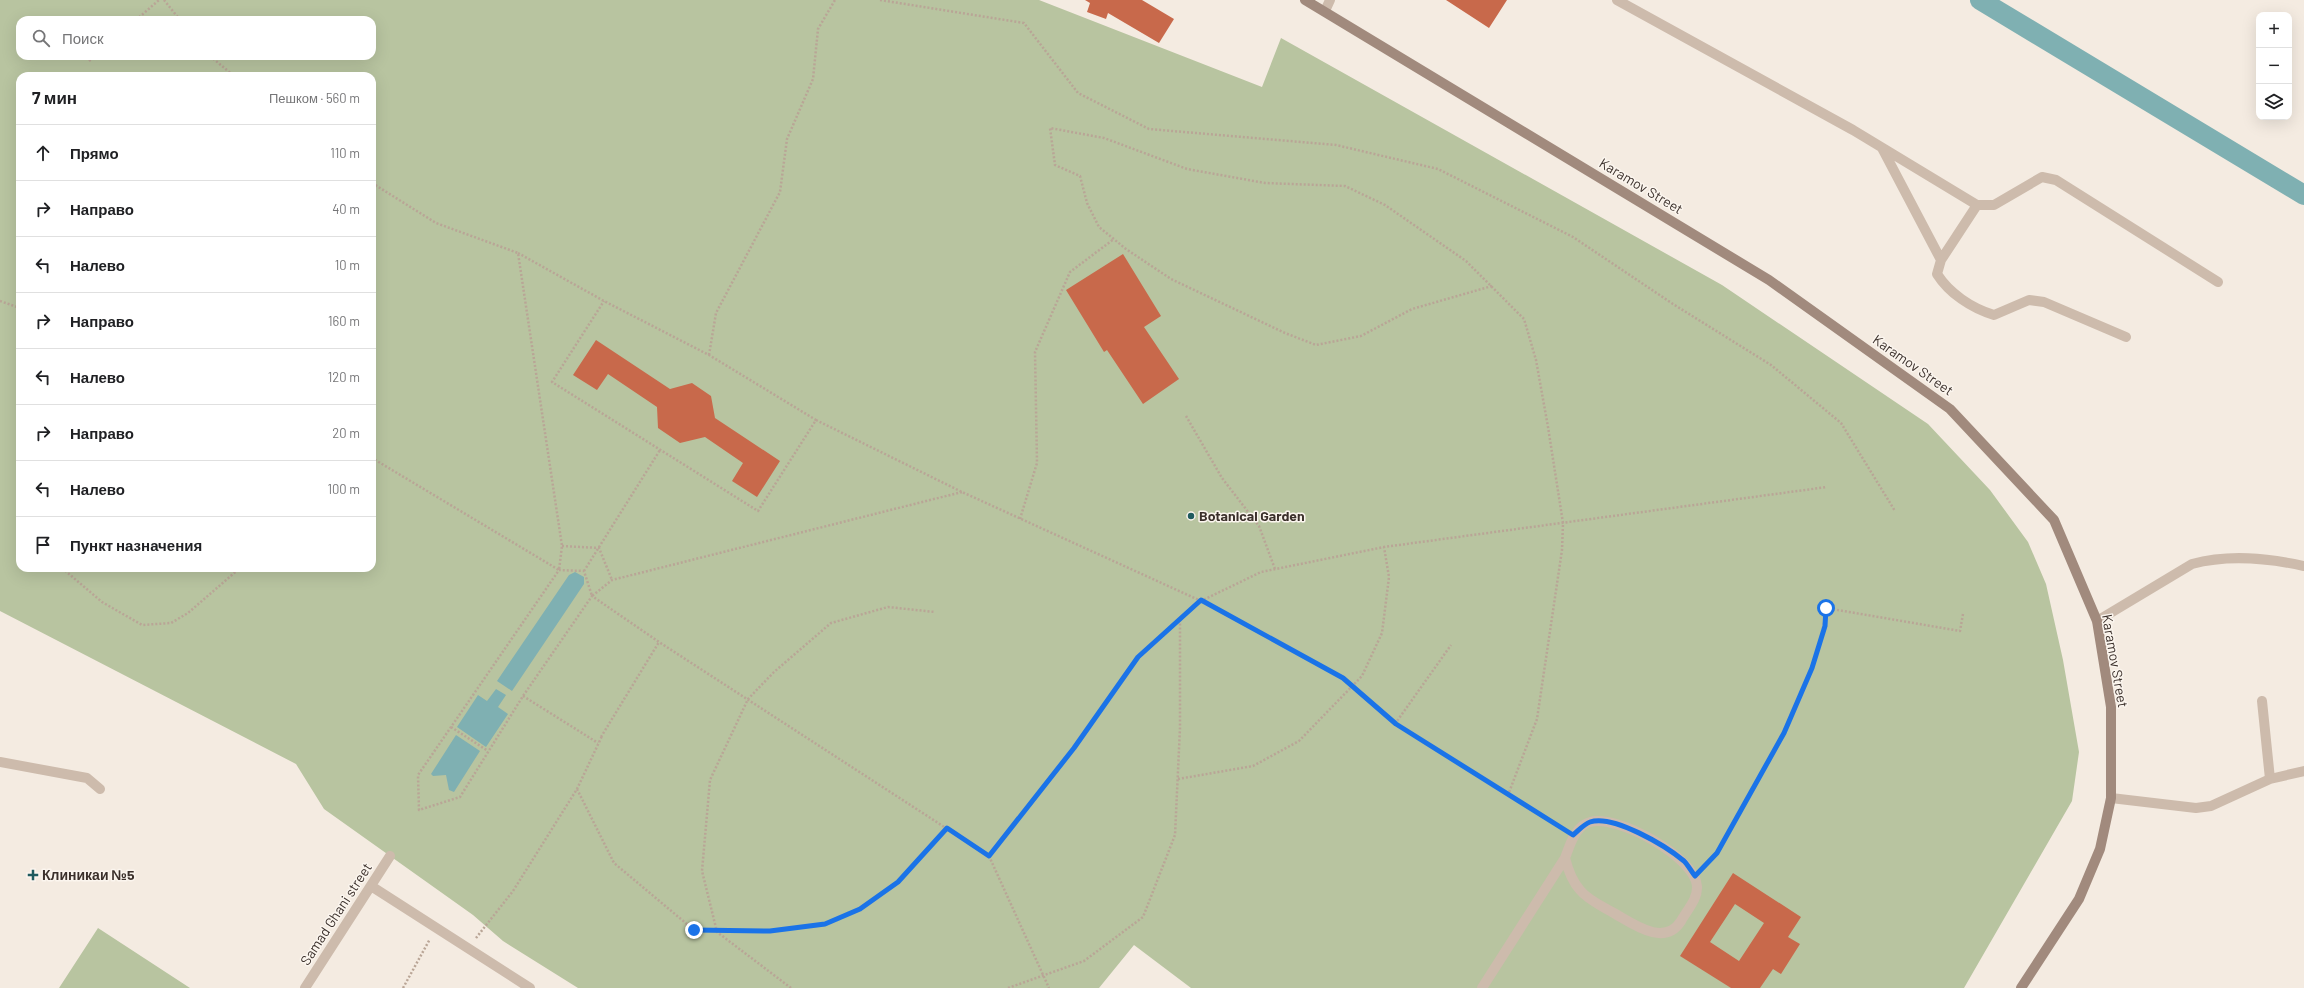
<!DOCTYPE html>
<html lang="ru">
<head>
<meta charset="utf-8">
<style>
  body { margin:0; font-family:Barlow,sans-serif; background:#f6f6f6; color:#202124 }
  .controls { position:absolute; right:12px; top:12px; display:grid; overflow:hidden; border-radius:8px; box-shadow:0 4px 16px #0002 }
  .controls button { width:36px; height:36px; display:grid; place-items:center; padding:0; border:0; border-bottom:1px solid #e0e0e0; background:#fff; color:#202124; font:20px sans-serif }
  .stop { position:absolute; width:12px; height:12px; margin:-9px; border:3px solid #1a73e8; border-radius:50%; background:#fff }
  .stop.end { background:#1a73e8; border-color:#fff; box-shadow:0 1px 4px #0008 }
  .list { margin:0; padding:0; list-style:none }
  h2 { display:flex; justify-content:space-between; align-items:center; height:52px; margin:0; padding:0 16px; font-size:17px }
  h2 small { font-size:13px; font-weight:400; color:#757577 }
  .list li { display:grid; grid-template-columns:26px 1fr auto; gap:12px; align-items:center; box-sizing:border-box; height:56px; padding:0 16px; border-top:1px solid #e0e0e0 }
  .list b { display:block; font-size:15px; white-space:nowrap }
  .list em { font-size:13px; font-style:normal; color:#757577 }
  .icon { flex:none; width:22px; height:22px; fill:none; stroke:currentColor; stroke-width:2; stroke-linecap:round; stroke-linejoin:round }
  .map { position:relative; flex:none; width:2304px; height:988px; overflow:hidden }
  .search { position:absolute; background:#fff; box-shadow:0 4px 16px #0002; left:16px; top:16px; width:360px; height:44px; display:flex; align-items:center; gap:10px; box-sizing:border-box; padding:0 14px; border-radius:12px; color:#757577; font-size:15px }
  .panel { position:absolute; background:#fff; box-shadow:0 4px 16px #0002; left:16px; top:72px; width:360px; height:500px; border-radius:12px }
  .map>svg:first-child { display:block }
</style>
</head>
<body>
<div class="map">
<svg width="2304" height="988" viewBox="0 0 2304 988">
  <rect width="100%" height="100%" fill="#f4ebe1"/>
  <path fill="#b8c4a0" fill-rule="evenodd" d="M0,0H1039L1262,87L1281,38L1722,285L1928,424L1990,490L2028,542L2046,584L2063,660L2079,752L2072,801L1964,988H1191L1134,945L1099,988H578L503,941L473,915L324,809L296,764L0,611ZM20,20H372V56H20ZM20,76H372V568H20Z
    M98,928L190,988H59Z"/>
  <path fill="#7fb0b2" d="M575,572L584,577V584L512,691L497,681L569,575Z
    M496,689L506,695L498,707L508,714L486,747L457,727L478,695L487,701Z
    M456,735L480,751L454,792L449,790L446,775L433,776L431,774Z"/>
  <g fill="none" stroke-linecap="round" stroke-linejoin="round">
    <path stroke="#7fb0b2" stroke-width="20" d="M1980,0L2304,195"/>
  </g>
  <path fill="#c8694b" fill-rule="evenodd" d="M1085,0H1142L1174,19L1159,43L1108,13L1106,19L1087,12L1090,3Z
    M1446,0H1507L1489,28Z
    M1123,254L1161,316L1144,327L1179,379L1143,404L1107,350L1104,352L1066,290Z
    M596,340L670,389L692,383L711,396L715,418L780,461L757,497L732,481L743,463L705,437L680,443L658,428L657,407L608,374L597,390L573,375Z
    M1733,873L1801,917L1788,937L1800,944L1781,974L1773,969L1760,988H1731L1680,956ZM1735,904L1764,923L1739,961L1710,942Z"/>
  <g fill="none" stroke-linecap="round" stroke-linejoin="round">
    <path stroke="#b9a596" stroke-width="2.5" stroke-dasharray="2 2" stroke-linecap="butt" d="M164,0L180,20
      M880,0L1024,23L1078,93L1149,129L1336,145L1438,169L1573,237L1673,304L1771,365L1841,423L1895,511
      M136,20L159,0
      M210,56L234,76
      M89,61L95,56
      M372,183L436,223L518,253L562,546L559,570L372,458
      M518,253L604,301L709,355L816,420L758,511L552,382L604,301
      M1492,286L1412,309L1361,336L1316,345L1285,333L1171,279L1126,249L1099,227L1087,203L1080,176L1055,165L1050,128L1104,138L1187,169L1265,183L1345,186L1385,205L1466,261L1524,319L1536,360L1548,427L1563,523L1562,550L1537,719L1508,795
      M0,301L20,308
      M709,355L716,313L780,192L787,139L813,79L818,29L835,0
      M1186,416L1222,478L1259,526L1275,569
      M816,420L962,492L1201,601L1343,678L1395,724L1563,829
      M962,492L612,580L592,596L584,571L559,570L418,775L419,810L460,797L523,696L592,596L659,642L989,856L1074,748L1138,657L1201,601L1261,572L1384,547L1827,487
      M1020,519L1037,463L1035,352L1070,272L1114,239
      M562,546L599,548L612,580
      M62,568L102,602L142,625L171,623L188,613L240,568
      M584,571L660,450
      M523,696L598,743
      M1395,724L1451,645
      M451,727L488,751
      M601,737L659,642
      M1178,779L1253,766L1299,741L1362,676L1382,633L1389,577L1384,547
      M577,789L614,863L694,930L770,931L825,925L860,909L898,882L947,828
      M989,856L1049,988
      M1704,867L1717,853C1746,801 1777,750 1800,695C1812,667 1823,639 1826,608L1960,631L1963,614
      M476,938L513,891L577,789L602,736
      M403,988L430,939
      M791,988L717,932L702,871L710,780L748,699L774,672L831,623L888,607L935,612
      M1008,988L1084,961L1143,917L1175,835L1180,728V620"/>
    <path stroke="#cdbbac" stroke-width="10" d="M1617,0L1853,130L1977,205H1994L2042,177L2056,180L2218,282
      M1325,11L1330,0
      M1882,148L1941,260
      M1977,205L1941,260L1937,274C1949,293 1971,308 1994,315L2029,300L2044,302L2126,337
      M2097,621L2192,564C2229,554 2267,558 2304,566
      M2262,701L2270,779
      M0,762L87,778L100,789
      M2111,798L2196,808L2211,806L2270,779L2304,771
      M1482,988L1565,858C1570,845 1575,826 1590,822C1617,814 1695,857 1697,886C1698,899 1687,910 1681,921C1664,948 1632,923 1612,912C1602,906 1588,900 1580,890C1572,881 1568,870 1565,858"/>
    <path stroke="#cdbbac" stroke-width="10" d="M371,886L530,988
      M305,988L390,856"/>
    <path stroke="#a18a7d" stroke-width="10" d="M1305,0L1769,280L1950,409L2054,520L2097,621L2111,707V798L2100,849L2079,899L2021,988"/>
  </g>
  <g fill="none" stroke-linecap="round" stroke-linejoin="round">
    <path stroke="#1a73e8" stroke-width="5" d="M694,930L770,931L825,924L860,909L898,882L947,828L989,856L1074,748L1138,657L1201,600L1343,678L1396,724L1573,835C1578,831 1584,824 1590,822C1613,814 1666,846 1684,861C1688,865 1691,871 1695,876L1717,853L1784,733L1812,668L1825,626L1826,608"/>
  </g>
  <g fill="#1f5a5e" stroke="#fbf5ee" stroke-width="1.5">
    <circle cx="1191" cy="516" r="4"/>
    <path d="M31 869h4v4h4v4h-4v4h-4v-4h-4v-4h4z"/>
  </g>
  <g text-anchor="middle" stroke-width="3" stroke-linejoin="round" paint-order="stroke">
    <g font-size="14" fill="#3b302b" stroke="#fbf5ee">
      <text transform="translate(1641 186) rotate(31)" y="5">Karamov Street</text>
      <text transform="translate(1913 365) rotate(35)" y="5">Karamov Street</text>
      <text transform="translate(2115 661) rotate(80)" y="5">Karamov Street</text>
      <text transform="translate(336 914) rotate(-57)" y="5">Samad Ghani street</text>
    </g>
    <g font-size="14" font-weight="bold" fill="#3b302b" stroke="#fbf5ee" text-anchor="start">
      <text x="1199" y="521">Botanical Garden</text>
      <text x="42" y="880">Клиникаи №5</text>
    </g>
  </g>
</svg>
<div class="controls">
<button>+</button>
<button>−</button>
<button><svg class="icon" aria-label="layers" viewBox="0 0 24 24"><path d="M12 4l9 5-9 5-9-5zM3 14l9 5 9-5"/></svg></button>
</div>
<div class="stop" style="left:1826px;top:608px"></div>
<div class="stop end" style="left:694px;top:930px"></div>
<div class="search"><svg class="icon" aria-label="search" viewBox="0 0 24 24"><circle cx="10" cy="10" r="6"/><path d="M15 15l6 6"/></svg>Поиск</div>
<section class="panel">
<h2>7 мин<small>Пешком · 560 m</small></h2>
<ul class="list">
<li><svg class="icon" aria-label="ahead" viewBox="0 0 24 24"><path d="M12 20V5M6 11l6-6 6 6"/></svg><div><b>Прямо</b></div><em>110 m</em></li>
<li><svg class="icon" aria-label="right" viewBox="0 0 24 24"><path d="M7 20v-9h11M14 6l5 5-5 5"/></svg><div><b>Направо</b></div><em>40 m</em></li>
<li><svg class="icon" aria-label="left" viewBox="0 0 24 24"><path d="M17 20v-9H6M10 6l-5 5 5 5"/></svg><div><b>Налево</b></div><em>10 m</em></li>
<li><svg class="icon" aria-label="right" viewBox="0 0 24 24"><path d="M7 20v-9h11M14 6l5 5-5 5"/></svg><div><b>Направо</b></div><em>160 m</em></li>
<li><svg class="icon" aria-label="left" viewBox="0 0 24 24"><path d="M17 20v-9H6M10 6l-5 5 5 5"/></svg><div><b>Налево</b></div><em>120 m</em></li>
<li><svg class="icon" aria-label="right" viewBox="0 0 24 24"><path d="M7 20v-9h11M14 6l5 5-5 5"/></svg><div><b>Направо</b></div><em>20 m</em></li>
<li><svg class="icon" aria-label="left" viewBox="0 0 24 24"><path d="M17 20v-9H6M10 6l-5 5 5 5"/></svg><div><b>Налево</b></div><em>100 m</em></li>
<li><svg class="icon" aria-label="arrive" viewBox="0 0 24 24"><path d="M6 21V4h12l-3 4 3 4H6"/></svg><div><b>Пункт назначения</b></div></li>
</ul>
</section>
</div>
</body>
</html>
